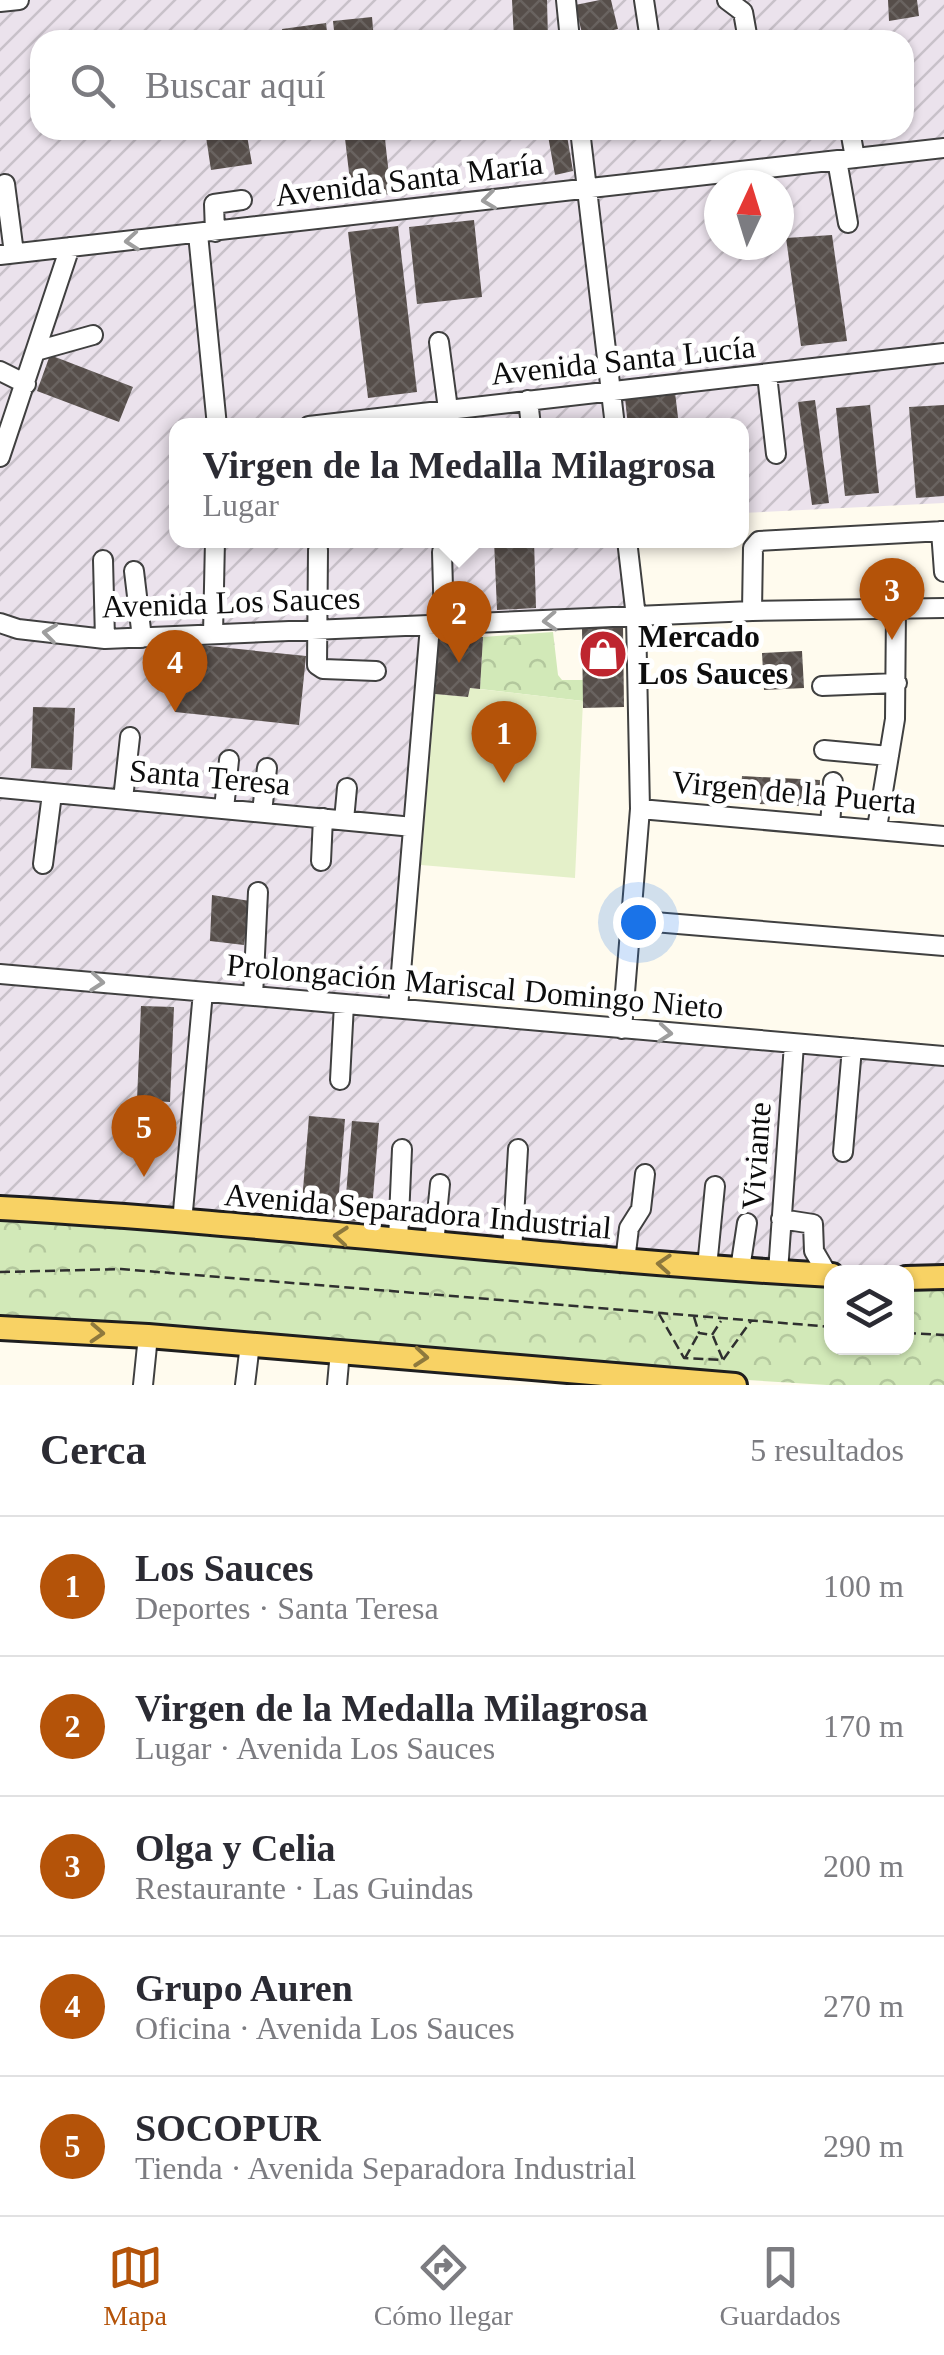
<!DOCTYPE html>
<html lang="es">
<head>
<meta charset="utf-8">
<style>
  body { margin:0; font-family:Georgia,serif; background:#f7f7f7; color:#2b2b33 }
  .controls { position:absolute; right:30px; bottom:30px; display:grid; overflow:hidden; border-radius:20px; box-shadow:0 2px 8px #0004 }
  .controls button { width:90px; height:90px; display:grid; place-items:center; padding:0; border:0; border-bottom:2px solid #e1e1e2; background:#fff; color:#2b2b33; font:50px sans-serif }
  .compass { position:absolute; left:704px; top:170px; width:90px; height:90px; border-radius:50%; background:#fff; box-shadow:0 2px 8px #0004; rotate:4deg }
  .you { position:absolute; left:638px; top:922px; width:35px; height:35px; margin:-25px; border:8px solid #fff; border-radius:50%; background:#1a73e8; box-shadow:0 0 0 15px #1a73e833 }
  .badge { display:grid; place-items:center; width:65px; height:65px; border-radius:50%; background:#b45309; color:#fff; font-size:32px; font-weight:700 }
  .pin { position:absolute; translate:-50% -82px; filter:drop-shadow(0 2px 5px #0008) }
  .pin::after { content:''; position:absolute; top:52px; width:35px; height:30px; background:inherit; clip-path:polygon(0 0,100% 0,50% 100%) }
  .popup { position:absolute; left:169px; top:418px; width:580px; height:130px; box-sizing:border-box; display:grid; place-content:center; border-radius:20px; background:#fff; filter:drop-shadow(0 2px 8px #0005); font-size:32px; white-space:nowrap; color:#7c7c81 }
  .popup b { font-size:38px; color:#2b2b33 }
  .popup::after { content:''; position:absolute; left:50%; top:100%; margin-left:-20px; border:20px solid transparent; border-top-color:#fff }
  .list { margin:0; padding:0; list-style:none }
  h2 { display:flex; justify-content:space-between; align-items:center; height:130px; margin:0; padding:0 40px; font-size:42px }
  h2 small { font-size:32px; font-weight:400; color:#7c7c81 }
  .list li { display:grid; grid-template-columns:65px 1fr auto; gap:30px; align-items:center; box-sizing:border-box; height:140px; padding:0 40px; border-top:2px solid #e1e1e2 }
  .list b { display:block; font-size:38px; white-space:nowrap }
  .list p { margin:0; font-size:32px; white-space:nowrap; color:#7c7c81 }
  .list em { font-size:32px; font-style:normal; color:#7c7c81 }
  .icon { flex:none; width:55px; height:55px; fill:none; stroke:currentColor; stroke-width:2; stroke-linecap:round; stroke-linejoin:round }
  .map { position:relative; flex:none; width:944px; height:1385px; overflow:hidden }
  .search { position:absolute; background:#fff; box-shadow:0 2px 8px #0004; left:30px; right:30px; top:30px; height:110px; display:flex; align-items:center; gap:25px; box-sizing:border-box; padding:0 35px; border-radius:30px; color:#7c7c81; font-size:38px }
  .sheet { height:830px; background:#fff }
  nav { display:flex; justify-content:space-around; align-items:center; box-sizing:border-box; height:140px; border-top:2px solid #e1e1e2; background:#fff; font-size:28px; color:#7c7c81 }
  nav a { display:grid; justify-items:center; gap:5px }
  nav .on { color:#b45309 }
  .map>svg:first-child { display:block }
</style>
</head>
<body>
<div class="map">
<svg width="944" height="1385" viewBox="0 0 944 1385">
  <defs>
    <pattern id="industrial-furrows" width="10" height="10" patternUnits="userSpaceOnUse" patternTransform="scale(2.5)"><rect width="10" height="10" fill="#ebe2ec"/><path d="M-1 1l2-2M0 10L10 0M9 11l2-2" fill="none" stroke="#c8c1c9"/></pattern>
    <pattern id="park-crowns" width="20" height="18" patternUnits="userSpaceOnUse" patternTransform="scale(2.5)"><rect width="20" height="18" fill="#d2e9b8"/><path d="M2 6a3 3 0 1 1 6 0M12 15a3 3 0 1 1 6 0" fill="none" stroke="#b3c79d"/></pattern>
    <pattern id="building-cross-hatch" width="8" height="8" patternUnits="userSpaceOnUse" patternTransform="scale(2.5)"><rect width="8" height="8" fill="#564e4a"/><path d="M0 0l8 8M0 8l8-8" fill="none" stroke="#696360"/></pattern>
  </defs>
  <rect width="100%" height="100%" fill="#fffbee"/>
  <path fill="url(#industrial-furrows)" fill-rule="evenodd" d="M0,0H944V503L742,513V426H176V540L631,541L629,609L437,620L407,1010L944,1061V1270L807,1268L0,1204ZM40,40H904V130H40ZM719,185H779V245H719Z"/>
  <path fill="url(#park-crowns)" d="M553,632L558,675L562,680H583V701L480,689L483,637Z
    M0,1219L831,1288L832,1348H906L907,1290L944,1286V1385H827L668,1375L0,1323Z"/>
  <path fill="#e4f0c9" d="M470,688L583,701L575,878L421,865L435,694L468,697Z"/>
  <path fill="url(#building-cross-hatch)" d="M512,0H547L548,40H514Z
    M600,0H611L618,29L583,37L575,5Z
    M888,0H917L919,16L889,21Z
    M372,17L374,40H335L333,21Z
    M326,23L328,40H284L282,29Z
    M205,130H246L252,164L211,170Z
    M344,130H384L391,194L352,198Z
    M547,130H566L573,171L555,175Z
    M474,220L482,297L417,304L409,227Z
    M398,226L417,392L368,398L348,232Z
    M832,235L847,341L801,346L786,238Z
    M50,355L133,387L119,422L37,391Z
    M675,392L679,426H628L625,398Z
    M815,400L829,503L812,505L798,402Z
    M870,405L879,493L845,496L836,408Z
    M944,405V496L916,498L909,407Z
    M494,540H534L536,608L497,610Z
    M623,626L624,707L583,708L582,627Z
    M483,637L480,689L470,688L468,697L435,694L439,638Z
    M180,643L306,656L299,725L175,712Z
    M802,651L804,688L764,690L762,653Z
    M33,707L75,708L72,770L31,768Z
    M742,776L820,780L819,807L740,803Z
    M212,895L250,901L244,945L210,941Z
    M141,1006L174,1007L170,1102L137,1100Z
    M309,1116L345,1119L337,1217L301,1214Z
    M352,1121L379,1123L371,1222L344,1220Z"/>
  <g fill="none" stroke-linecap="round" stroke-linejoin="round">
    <g stroke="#404040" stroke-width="22">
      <path id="minor" d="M566,0L570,40
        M644,0L650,40
        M727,0L743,12L748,40
        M0,2L19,0
        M580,130L615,426
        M850,130L855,158
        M837,160L848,223
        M5,184L14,253
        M215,232L214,204L242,200
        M198,234L217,426
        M0,255L944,148
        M439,342L448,409
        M36,351L93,335
        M0,371L26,384
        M767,375L776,454
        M528,400L531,426
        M309,426L944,353
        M0,457L70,247
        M941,531L944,572
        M318,550L317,665L323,669L376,671
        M442,552L444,625
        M103,560L105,639
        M134,571L142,638
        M752,611L753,548L759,541L944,531
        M0,623L18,629L105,639L752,611L944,608
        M213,634L215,540
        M822,686L897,683
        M824,750L889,756
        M0,788L413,827
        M123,799L130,737
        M224,809L229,760
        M640,809L944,836
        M262,812L267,768
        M344,820L347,788
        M830,826L833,782
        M877,828L895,719L896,609
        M321,861L323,818
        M43,864L52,794
        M630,920L944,946
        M0,974L944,1056
        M253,996L258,892
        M398,1008L430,626
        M622,1029L640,809L636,617L627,540
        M340,1080L344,1004
        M843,1152L852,1048
        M781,1219L813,1224L814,1251L828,1275
        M182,1222L203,992
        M398,1241L402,1149
        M434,1244L440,1184
        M512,1252L518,1149
        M625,1261L629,1228L641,1209L645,1174
        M707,1267L715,1186
        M740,1269L747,1223
        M778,1272L794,1044
        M143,1385L148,1336
        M245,1385L250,1344
        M337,1385L340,1351"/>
    </g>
    <g stroke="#1e1e1e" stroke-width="28">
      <path id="major" d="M0,1208C278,1223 554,1260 832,1275
        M906,1278L944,1277
        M0,1328L148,1336L735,1385"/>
    </g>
    <path stroke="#2f2f2f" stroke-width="2.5" stroke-dasharray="10 5" stroke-linecap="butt" d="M0,1272L121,1269L832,1327
      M659,1314L684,1358L723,1360L751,1321
      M694,1317L699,1333L712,1335L721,1321
      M906,1333L944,1335
      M713,1336L723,1360
      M685,1358L698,1335"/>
    <use href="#minor" stroke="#fff" stroke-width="18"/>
    <use href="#major" stroke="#f8d264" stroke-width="22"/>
  </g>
  <defs><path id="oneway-chevron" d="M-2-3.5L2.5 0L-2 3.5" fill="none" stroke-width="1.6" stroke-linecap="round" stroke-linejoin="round" transform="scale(2.5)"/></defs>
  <g stroke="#9e9e9e">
    <use href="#oneway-chevron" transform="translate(489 200) rotate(173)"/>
    <use href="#oneway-chevron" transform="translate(132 241) rotate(175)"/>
    <use href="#oneway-chevron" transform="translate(550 621) rotate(177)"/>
    <use href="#oneway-chevron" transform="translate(50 633) rotate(-173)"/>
    <use href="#oneway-chevron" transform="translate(97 982) rotate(5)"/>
    <use href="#oneway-chevron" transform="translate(665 1033) rotate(5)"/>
  </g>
  <g stroke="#8e793d">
    <use href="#oneway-chevron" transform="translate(341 1236) rotate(-175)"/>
    <use href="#oneway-chevron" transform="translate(664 1264) rotate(-176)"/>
    <use href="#oneway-chevron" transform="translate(97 1333) rotate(3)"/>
    <use href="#oneway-chevron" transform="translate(421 1357) rotate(5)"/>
  </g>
  <defs>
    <g id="shop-disc" transform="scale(2.5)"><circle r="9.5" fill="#be252f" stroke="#fff"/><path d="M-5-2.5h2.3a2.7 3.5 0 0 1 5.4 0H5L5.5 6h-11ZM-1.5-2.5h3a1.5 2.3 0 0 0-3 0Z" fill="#fff"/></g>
  </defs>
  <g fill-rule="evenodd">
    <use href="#shop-disc" x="603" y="654"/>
  </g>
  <g text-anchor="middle" stroke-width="10" stroke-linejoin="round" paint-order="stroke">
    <g font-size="32" fill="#0d0d0d" stroke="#fff">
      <text transform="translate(409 179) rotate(-7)" y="11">Avenida Santa María</text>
      <text transform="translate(623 360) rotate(-6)" y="11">Avenida Santa Lucía</text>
      <text transform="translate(231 602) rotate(-2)" y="11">Avenida Los Sauces</text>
      <text transform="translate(210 777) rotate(5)" y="11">Santa Teresa</text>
      <text transform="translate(794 792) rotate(5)" y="11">Virgen de la Puerta</text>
      <text transform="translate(475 986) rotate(5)" y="11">Prolongación Mariscal Domingo Nieto</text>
      <text transform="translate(756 1156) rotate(-86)" y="11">Viviante</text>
      <text transform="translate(418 1211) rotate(5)" y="11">Avenida Separadora Industrial</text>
    </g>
    <g font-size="32" font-weight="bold" fill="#0d0d0d" stroke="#fff" text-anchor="start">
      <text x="638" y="647">Mercado<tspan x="638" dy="37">Los Sauces</tspan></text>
    </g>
  </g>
</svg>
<div class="controls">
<button><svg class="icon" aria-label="layers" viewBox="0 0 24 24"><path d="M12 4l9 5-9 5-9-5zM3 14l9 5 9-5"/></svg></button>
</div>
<svg class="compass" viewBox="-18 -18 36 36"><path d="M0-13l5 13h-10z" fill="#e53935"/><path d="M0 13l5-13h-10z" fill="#7c7c81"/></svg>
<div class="you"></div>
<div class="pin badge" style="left:504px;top:783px">1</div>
<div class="pin badge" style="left:459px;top:663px">2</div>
<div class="popup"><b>Virgen de la Medalla Milagrosa</b>Lugar</div>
<div class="pin badge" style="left:892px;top:640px">3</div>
<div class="pin badge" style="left:175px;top:712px">4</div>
<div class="pin badge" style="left:144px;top:1177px">5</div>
<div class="search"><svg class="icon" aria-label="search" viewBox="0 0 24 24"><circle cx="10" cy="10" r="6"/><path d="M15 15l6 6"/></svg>Buscar aquí</div>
</div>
<section class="sheet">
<h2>Cerca<small>5 resultados</small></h2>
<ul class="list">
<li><span class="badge">1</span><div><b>Los Sauces</b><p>Deportes · Santa Teresa</p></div><em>100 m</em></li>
<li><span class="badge">2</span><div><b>Virgen de la Medalla Milagrosa</b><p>Lugar · Avenida Los Sauces</p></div><em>170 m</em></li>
<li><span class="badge">3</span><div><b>Olga y Celia</b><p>Restaurante · Las Guindas</p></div><em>200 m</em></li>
<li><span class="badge">4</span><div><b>Grupo Auren</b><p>Oficina · Avenida Los Sauces</p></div><em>270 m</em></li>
<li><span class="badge">5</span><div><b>SOCOPUR</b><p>Tienda · Avenida Separadora Industrial</p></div><em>290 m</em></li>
</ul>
</section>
<nav>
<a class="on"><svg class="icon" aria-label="map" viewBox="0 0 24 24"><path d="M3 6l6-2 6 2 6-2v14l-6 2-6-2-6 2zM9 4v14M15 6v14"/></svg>Mapa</a>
<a><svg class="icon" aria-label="directions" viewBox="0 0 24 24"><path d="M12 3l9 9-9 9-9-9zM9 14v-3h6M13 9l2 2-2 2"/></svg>Cómo llegar</a>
<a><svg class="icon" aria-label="saved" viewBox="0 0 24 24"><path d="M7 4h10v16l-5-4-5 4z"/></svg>Guardados</a>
</nav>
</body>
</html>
